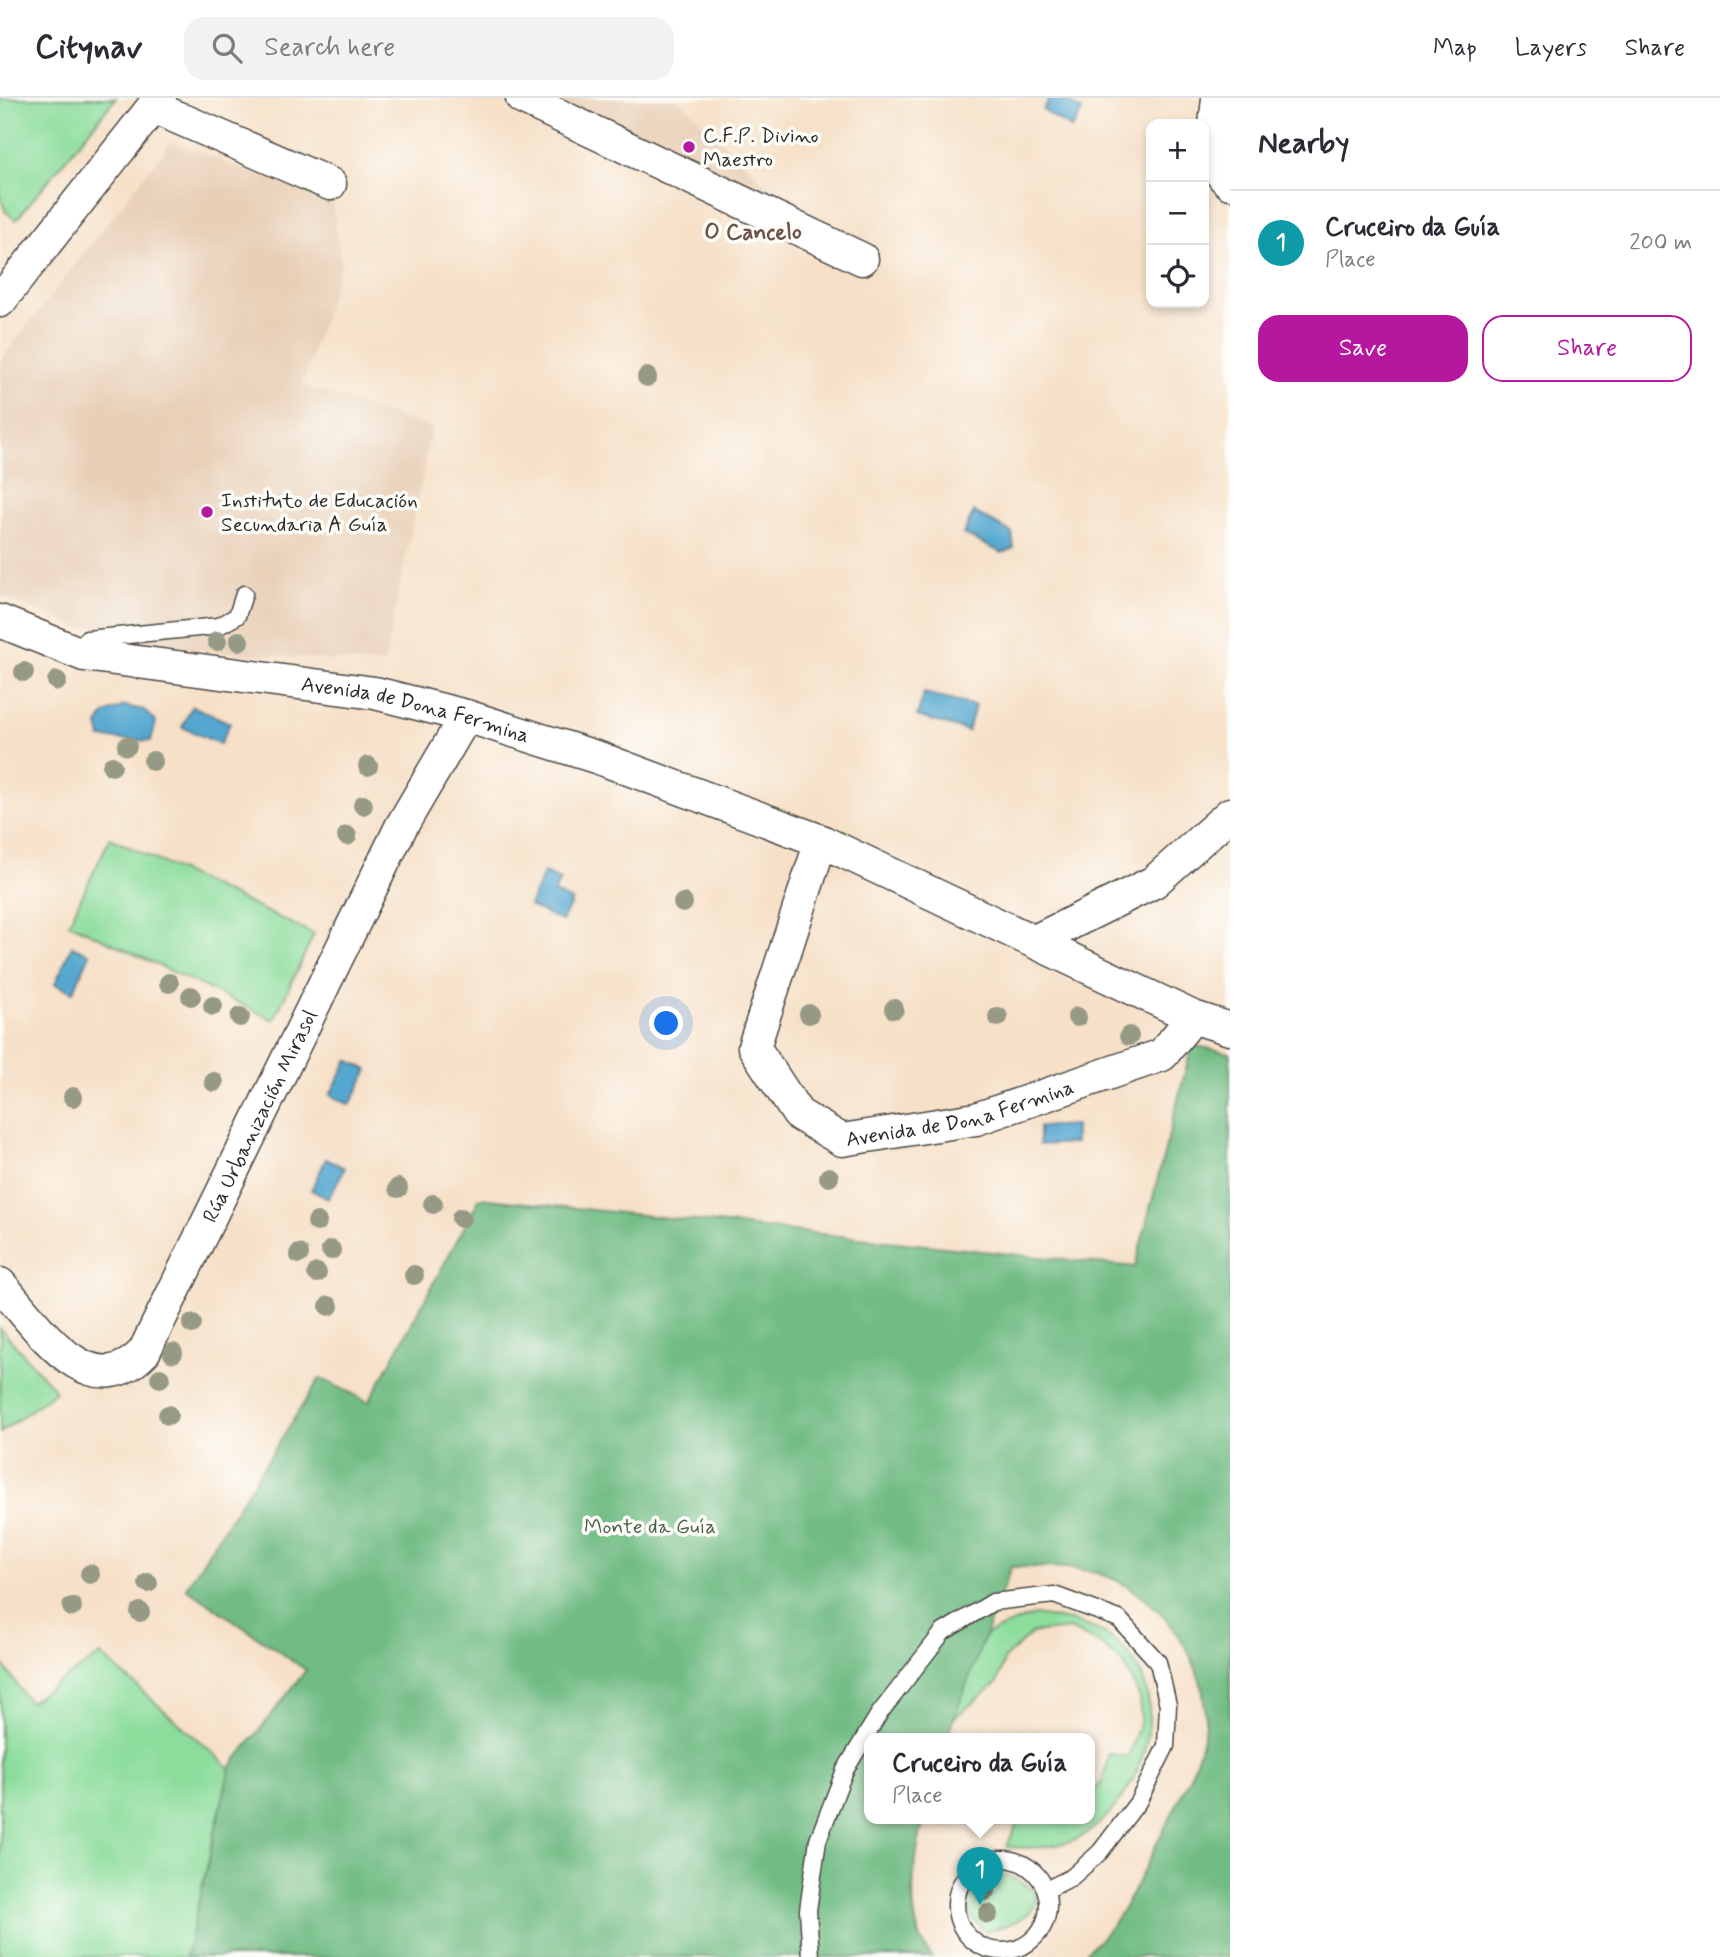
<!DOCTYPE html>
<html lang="en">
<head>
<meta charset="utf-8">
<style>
  body { margin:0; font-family:Mynerve,sans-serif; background:#f2f2f3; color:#2b2b33 }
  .controls { position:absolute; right:21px; top:21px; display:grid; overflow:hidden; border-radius:14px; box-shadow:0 4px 10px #0003 }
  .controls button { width:63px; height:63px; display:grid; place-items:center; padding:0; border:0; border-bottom:2px solid #e1e1e2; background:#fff; color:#2b2b33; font:35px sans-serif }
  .you { position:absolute; left:667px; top:926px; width:24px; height:24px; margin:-18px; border:5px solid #fff; border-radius:50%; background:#1a73e8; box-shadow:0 0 0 10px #1a73e833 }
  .badge { display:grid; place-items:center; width:46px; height:46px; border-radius:50%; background:#b5179e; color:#fff; font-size:23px; font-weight:700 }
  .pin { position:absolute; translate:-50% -58px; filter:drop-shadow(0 2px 4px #0008) }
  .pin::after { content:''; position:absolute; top:37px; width:24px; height:21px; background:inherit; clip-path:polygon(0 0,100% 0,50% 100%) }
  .popup { position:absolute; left:864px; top:1635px; width:231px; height:91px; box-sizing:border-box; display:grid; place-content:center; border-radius:14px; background:#fff; filter:drop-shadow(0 2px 5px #0005); font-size:23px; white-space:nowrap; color:#7c7c81 }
  .popup b { font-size:26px; color:#2b2b33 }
  .popup::after { content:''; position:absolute; left:50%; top:100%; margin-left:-14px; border:14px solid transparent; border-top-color:#fff }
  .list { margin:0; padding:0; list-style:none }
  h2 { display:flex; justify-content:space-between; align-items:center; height:91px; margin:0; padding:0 28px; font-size:30px }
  h2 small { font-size:23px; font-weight:400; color:#7c7c81 }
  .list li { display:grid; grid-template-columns:46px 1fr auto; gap:21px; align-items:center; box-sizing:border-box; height:105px; padding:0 28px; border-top:2px solid #e1e1e2 }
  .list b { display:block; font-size:26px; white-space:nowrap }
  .list p { margin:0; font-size:23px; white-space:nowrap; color:#7c7c81 }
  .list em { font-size:23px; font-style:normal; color:#7c7c81 }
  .actions { display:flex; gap:14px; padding:21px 28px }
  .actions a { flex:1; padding:16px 0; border:2px solid #b5179e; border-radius:21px; text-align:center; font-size:24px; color:#b5179e }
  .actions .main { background:#b5179e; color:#fff }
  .icon { flex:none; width:38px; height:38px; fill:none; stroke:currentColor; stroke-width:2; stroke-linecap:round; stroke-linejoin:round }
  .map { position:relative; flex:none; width:1230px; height:1859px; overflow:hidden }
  header { display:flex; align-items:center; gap:42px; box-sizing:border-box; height:98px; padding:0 35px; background:#fff; border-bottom:2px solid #e1e1e2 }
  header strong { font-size:33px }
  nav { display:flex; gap:38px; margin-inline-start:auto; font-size:24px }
  .search { width:490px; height:63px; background:#f2f2f3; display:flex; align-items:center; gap:18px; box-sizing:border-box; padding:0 24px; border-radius:21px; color:#7c7c81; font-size:26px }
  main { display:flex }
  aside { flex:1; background:#fff }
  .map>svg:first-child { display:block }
</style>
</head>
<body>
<header>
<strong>Citynav</strong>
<div class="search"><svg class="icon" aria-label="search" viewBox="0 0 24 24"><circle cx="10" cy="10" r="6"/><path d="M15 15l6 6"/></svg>Search here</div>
<nav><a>Map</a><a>Layers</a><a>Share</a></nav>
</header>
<main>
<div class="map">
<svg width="1230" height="1859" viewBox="0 0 1230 1859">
  <rect width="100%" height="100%" fill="#fdfcf7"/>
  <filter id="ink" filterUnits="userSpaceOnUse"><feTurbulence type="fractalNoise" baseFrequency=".0143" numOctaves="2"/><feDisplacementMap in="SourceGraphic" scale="14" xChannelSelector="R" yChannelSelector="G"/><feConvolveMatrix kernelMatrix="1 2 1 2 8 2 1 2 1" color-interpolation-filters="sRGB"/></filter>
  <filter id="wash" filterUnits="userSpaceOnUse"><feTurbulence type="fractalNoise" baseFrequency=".00686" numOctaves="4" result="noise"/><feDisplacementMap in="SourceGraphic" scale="28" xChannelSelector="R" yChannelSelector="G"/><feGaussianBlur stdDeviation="1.57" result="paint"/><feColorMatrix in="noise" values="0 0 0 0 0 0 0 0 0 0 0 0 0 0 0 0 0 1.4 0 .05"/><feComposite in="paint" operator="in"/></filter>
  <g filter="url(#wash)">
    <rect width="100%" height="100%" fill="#f6e0c7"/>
    <path fill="#e8cfb6" d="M546,0H677L778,98L771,105Z
      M171,44L332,104L341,165L302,287L432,330L384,566L121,546L120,531L81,530L0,498V263Z"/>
    <path fill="#8cdd9c" stroke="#5c8464" stroke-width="2" d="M0,0H116L16,122L5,113L0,97Z
      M110,740L314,836L274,922L69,825Z
      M0,1230L56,1293L0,1335Z
      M1034,1517C1059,1521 1089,1524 1111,1540C1178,1588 1148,1691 1089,1734C1066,1750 1033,1751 1006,1749L1020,1721H1090V1695L1102,1685L1109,1656L1128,1659L1141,1621L1139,1598L1124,1566L1100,1546L1070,1531L1032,1535L1005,1560L997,1585L953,1621L984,1537Z
      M101,1557L230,1670L186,1859H0V1562L29,1604Z
      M1000,1776C1064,1794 1033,1823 987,1833C967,1821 967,1811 970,1788L983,1780Z"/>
    <path fill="#71bc84" stroke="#4e7458" stroke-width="2" d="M1192,947L1230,955V1859H1080C1122,1826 1136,1787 1159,1741C1176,1707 1197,1672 1204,1634C1214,1568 1159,1491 1096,1475C1069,1468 1040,1469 1011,1469L946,1641H870V1721H924C914,1761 902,1825 932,1859H186L230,1670L306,1572L186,1490L320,1280L369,1304L480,1100L1135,1169Z"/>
    <path fill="#55a7d0" stroke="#40697e" stroke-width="2" d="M1050,0H1062L1082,13L1072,31L1043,12Z
      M974,414L1012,435L1014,450L1002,455L963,436Z
      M924,595L975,608L968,633L917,618Z
      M124,608L144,612L156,624L151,643L101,640L98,627L105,616Z
      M192,608L230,625L220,646L182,629Z
      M544,775L560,782L554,795L572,803L562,823L529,808Z
      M72,848L90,856L73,894L55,886Z
      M348,962L368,972L350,1007L330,997Z
      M1075,1027V1045L1039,1047V1029Z
      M326,1061L345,1070L328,1101L311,1092Z"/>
  </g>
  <g filter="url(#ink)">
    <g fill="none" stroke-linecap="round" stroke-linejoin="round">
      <g stroke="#494642" stroke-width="19">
        <path id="service" d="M84,557L87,541L219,528L237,518L244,496
          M956 1807a46 46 0 1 1 92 0a46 46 0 1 1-92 0Z
          M811,1859L808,1812L818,1742L845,1672L879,1616L943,1534L993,1504L1054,1497L1119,1521L1158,1564L1168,1607L1166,1648L1138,1704L1100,1754L1072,1779L1046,1792"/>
      </g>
      <g stroke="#494642" stroke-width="35">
        <g id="minor">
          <path d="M522,0L862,161"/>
          <path d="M1218,0C1216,29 1204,64 1230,85"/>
          <path d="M153,9L330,86"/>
          <path d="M0,203L160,0"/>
          <path id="s1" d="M0,523L84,557L375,595L466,618L599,660L821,743L1193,919L1230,931"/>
          <path id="s2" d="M821,743L754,949L798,1016L842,1042L976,1021L1162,957L1193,919"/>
          <path d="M1035,843L1154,784L1230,716"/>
          <path id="s3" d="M0,1186C36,1226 89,1312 144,1254L401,729L466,618"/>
        </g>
      </g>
      <use href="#service" stroke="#fff" stroke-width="16"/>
      <use href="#minor" stroke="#fff" stroke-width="32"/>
    </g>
    <g fill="#969a84">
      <circle cx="647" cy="279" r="10"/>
      <circle cx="217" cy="543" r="10"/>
      <circle cx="239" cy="543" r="10"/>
      <circle cx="24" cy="574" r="10"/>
      <circle cx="57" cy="583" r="10"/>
      <circle cx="127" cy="648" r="10"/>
      <circle cx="153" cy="663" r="10"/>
      <circle cx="112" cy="668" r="10"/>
      <circle cx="368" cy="668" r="10"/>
      <circle cx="363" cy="707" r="10"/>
      <circle cx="347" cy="738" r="10"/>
      <circle cx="683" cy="805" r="10"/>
      <circle cx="169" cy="885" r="10"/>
      <circle cx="191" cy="898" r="10"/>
      <circle cx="213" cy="908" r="10"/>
      <circle cx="894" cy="911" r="10"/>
      <circle cx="809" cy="916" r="10"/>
      <circle cx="240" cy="919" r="10"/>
      <circle cx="998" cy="919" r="10"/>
      <circle cx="1077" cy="919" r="10"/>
      <circle cx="1129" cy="938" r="10"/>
      <circle cx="214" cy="984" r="10"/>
      <circle cx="73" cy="999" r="10"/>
      <circle cx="829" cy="1079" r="10"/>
      <circle cx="398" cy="1090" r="10"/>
      <circle cx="433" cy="1106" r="10"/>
      <circle cx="461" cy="1120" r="10"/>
      <circle cx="317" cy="1124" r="10"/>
      <circle cx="331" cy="1152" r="10"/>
      <circle cx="299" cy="1156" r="10"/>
      <circle cx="317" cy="1175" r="10"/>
      <circle cx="414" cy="1177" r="10"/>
      <circle cx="329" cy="1208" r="10"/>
      <circle cx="192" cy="1226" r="10"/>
      <circle cx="173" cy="1255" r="10"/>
      <circle cx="160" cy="1280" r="10"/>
      <circle cx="168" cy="1317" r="10"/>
      <circle cx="90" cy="1476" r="10"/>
      <circle cx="148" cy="1485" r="10"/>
      <circle cx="72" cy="1509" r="10"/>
      <circle cx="140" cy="1514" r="10"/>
      <circle cx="985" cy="1793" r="10"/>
      <circle cx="988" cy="1816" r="10"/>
    </g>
  </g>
  <g fill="#b5179e" stroke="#fdfcf7" stroke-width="2.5">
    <circle cx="689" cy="49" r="7"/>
    <circle cx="207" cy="414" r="7"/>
  </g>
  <g text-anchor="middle" stroke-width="7" stroke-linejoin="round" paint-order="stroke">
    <g font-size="21" fill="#2b2b2b" stroke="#fdfcf7" text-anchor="start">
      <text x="703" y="44">C.F.P. Divino<tspan x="703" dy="24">Maestro</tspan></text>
      <text x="221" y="409">Instituto de Educación<tspan x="221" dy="24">Secundaria A Guía</tspan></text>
    </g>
    <g font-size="21" fill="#2b2b2b" stroke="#fdfcf7">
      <text dy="7" stroke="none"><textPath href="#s1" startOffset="427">Avenida de Dona Fermina</textPath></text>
      <text dy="7" stroke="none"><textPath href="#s2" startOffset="469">Avenida de Dona Fermina</textPath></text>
      <text dy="7" stroke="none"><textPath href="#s3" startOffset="448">Rúa Urbanización Mirasol</textPath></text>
    </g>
    <g font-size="21" fill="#48604d" stroke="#fdfcf7">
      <text x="650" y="1435">Monte da Guía</text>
    </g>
    <g font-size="23" font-weight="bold" fill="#6c544b" stroke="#fdfcf7">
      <text x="753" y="141">O Cancelo</text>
    </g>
  </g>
</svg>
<div class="controls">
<button>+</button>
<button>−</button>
<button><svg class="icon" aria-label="locate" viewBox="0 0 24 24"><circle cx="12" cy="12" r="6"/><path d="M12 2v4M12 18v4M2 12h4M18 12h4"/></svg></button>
</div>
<div class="you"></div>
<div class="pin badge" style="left:980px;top:1807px;background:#0f9aa8">1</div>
<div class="popup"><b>Cruceiro da Guía</b>Place</div>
</div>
<aside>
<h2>Nearby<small></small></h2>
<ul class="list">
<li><span class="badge" style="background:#0f9aa8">1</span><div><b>Cruceiro da Guía</b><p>Place</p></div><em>200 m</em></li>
</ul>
<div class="actions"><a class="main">Save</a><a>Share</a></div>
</aside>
</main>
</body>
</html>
